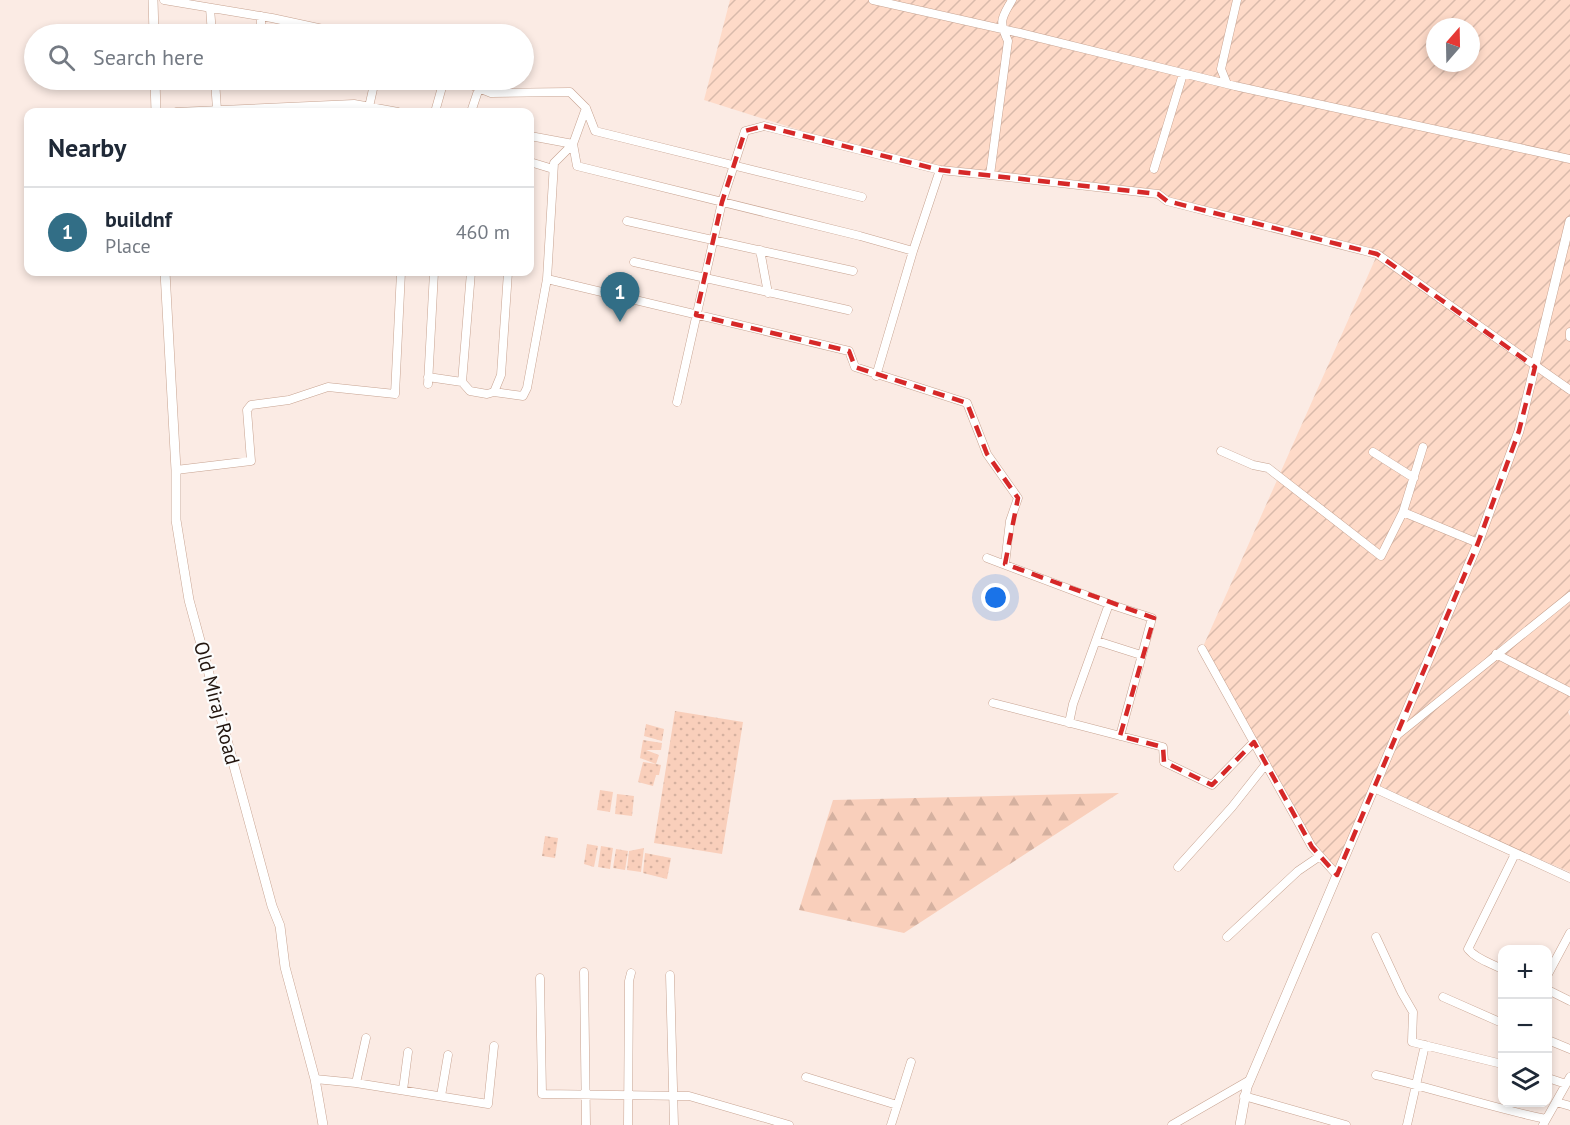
<!DOCTYPE html>
<html lang="en">
<head>
<meta charset="utf-8">
<style>
  body { margin:0; font-family:"PT Sans",sans-serif; background:#f2f2f3; color:#1f2937 }
  .controls { position:absolute; right:18px; bottom:18px; display:grid; overflow:hidden; border-radius:12px; box-shadow:0 3px 9px #0003 }
  .controls button { width:54px; height:54px; display:grid; place-items:center; padding:0; border:0; border-bottom:2px solid #e0e1e3; background:#fff; color:#1f2937; font:30px sans-serif }
  .compass { position:absolute; left:1426px; top:18px; width:54px; height:54px; border-radius:50%; background:#fff; box-shadow:0 3px 9px #0003; rotate:20deg }
  .you { position:absolute; left:996px; top:598px; width:21px; height:21px; margin:-15px; border:4px solid #fff; border-radius:50%; background:#1a73e8; box-shadow:0 0 0 9px #1a73e833 }
  .badge { display:grid; place-items:center; width:39px; height:39px; border-radius:50%; background:#326e86; color:#fff; font-size:20px; font-weight:700 }
  .pin { position:absolute; translate:-50% -50px; filter:drop-shadow(0 2px 3px #0008) }
  .pin::after { content:''; position:absolute; top:32px; width:21px; height:18px; background:inherit; clip-path:polygon(0 0,100% 0,50% 100%) }
  .list { margin:0; padding:0; list-style:none }
  h2 { display:flex; justify-content:space-between; align-items:center; height:78px; margin:0; padding:0 24px; font-size:26px }
  h2 small { font-size:20px; font-weight:400; color:#747a83 }
  .list li { display:grid; grid-template-columns:39px 1fr auto; gap:18px; align-items:center; box-sizing:border-box; height:90px; padding:0 24px; border-top:2px solid #e0e1e3 }
  .list b { display:block; font-size:22px; white-space:nowrap }
  .list p { margin:0; font-size:20px; white-space:nowrap; color:#747a83 }
  .list em { font-size:20px; font-style:normal; color:#747a83 }
  .icon { flex:none; width:33px; height:33px; fill:none; stroke:currentColor; stroke-width:2; stroke-linecap:round; stroke-linejoin:round }
  .map { position:relative; flex:none; width:1570px; height:1125px; overflow:hidden }
  .search { position:absolute; background:#fff; box-shadow:0 3px 9px #0003; left:24px; top:24px; width:510px; height:66px; display:flex; align-items:center; gap:15px; box-sizing:border-box; padding:0 21px; border-radius:33px; color:#747a83; font-size:22px }
  .panel { position:absolute; background:#fff; box-shadow:0 3px 9px #0003; left:24px; top:108px; width:510px; height:168px; border-radius:12px }
  .map>svg:first-child { display:block }
</style>
</head>
<body>
<div class="map">
<svg width="1570" height="1125" viewBox="0 0 1570 1125">
  <defs>
    <pattern id="industrial-furrows" width="10" height="10" patternUnits="userSpaceOnUse" patternTransform="scale(1.5)"><rect width="10" height="10" fill="#fedac8"/><path d="M-1 1l2-2M0 10L10 0M9 11l2-2" fill="none" stroke="#d9baab"/></pattern>
    <pattern id="grass-dots" width="8" height="8" patternUnits="userSpaceOnUse" patternTransform="scale(1.5)"><rect width="8" height="8" fill="#f9cfbb"/><path d="M2 2h.1M6 6h.1" fill="none" stroke="#d5b1a0" stroke-width="1.8" stroke-linecap="round"/></pattern>
    <pattern id="forest-firs" width="22" height="20" patternUnits="userSpaceOnUse" patternTransform="scale(1.5)"><rect width="22" height="20" fill="#f9cfbb"/><path d="M5 1l3.5 6h-7zM16 11l3.5 6h-7z" fill="#d5b1a0"/></pattern>
  </defs>
  <rect width="100%" height="100%" fill="#fbebe4"/>
  <path fill="url(#industrial-furrows)" fill-rule="evenodd" d="M730,0H1570V709L1568,712L1570,716V872L1374,789L1337,875L1312,847L1202,649L1377,255L1167,201L1158,194L990,175L891,159L704,100ZM1435,27H1471V63H1435Z"/>
  <path fill="url(#grass-dots)" d="M675,711L743,722L722,854L654,843Z
    M646,724L664,729L662,741L644,736Z
    M643,740L662,743L661,750H646L659,755L656,764L661,765L659,775H656L653,786L638,782L643,762L656,764L640,758Z
    M600,790L613,792L610,812L597,810Z
    M617,794L634,796L632,816L615,814Z
    M545,836L558,838L555,858L542,856Z
    M587,844L598,846L594,867L584,864Z
    M601,846L613,848L610,869L598,867Z
    M644,848L641,872L627,870L629,851Z
    M616,849L628,851L625,870L613,868Z
    M645,853L671,858L667,879L643,873Z"/>
  <path fill="url(#forest-firs)" d="M1119,793L904,933L799,910L833,800Z"/>
  <g fill="none" stroke-linecap="round" stroke-linejoin="round">
    <g stroke="#c7a391" stroke-width="9">
      <path id="minor" d="M164,0L272,18L346,34
        M873,0L1020,33L1235,86L1570,159
        M210,8L212,34
        M261,34V16
        M215,80L217,110
        M459,80L491,93L570,92L586,108L595,131L862,197
        M1227,84L1221,69L1237,0
        M369,107L375,80
        M586,108L573,144L554,163L547,279L849,351L855,367L967,403L987,454L1018,498L1010,521L1005,564
        M176,112L354,104L398,112
        M435,112L444,80
        M471,112L479,88
        M530,136L573,144L577,166L860,236L913,251
        M530,162L553,169
        M1154,169L1183,74
        M990,175L1158,194L1167,201L1377,254L1570,390
        M627,221L853,271
        M760,250L768,293
        M634,262L848,310
        M1570,332V337
        M876,376L913,251L940,170
        M428,377L462,382L470,391L487,394L494,392L523,396L527,388L547,279
        M462,382L471,272
        M428,384L434,272
        M494,392L501,375L508,272
        M677,402L722,202L745,131L764,126L940,170L990,175L1008,41C998,20 1002,18 1012,0
        M1221,451L1253,465L1268,468L1381,556L1403,512L1478,543
        M1373,452L1414,478
        M176,470L251,461L247,410L251,405L289,400L328,387L395,394L401,272
        M1403,512L1423,447
        M987,558L1109,604L1152,618L1120,736
        M1097,641L1141,655
        M1202,649L1312,847L1337,875
        M1496,654L1570,692
        M993,703L1163,747L1164,762L1212,785L1254,742
        M1069,723L1073,704L1109,604
        M1396,736L1570,596
        M1374,788L1570,878
        M1178,867L1232,807L1266,764
        M1227,937L1298,871L1320,856
        M1376,937L1402,993L1413,1012L1412,1042L1502,1064
        M1502,969C1491,963 1476,959 1468,949L1515,854
        M584,972L586,1125
        M1548,974L1570,933
        M670,975L674,1125
        M540,978L542,1094L689,1096L789,1125
        M1548,990L1570,1001
        M1443,997L1502,1023
        M1548,1040L1570,1049
        M1376,1075C1433,1088 1488,1107 1546,1119
        M806,1077L897,1105
        M1548,1078L1566,1084
        M315,1079L356,1083L488,1104L494,1046
        M356,1083L366,1038
        M403,1090L408,1052
        M441,1096L448,1055
        M1244,1096L1346,1125
        M1556,1102L1570,1106
        M628,1125L629,981L631,973
        M891,1125L911,1062
        M1172,1125L1250,1080
        M1407,1125L1425,1045
        M1543,1125L1570,1077"/>
    </g>
    <g stroke="#c7a391" stroke-width="10">
      <path id="major" d="M153,0L154,34
        M155,80L156,112
        M165,272L176,470V520L189,600L272,906L280,926L285,967L315,1079L323,1125
        M1240,1125L1247,1087L1478,543L1519,431L1570,221"/>
    </g>
    <use href="#minor" stroke="#fff" stroke-width="8"/>
    <use href="#major" stroke="#fff" stroke-width="9"/>
  </g>
  <path fill="none" stroke="#d62828" stroke-width="4.5" stroke-dasharray="12 8" stroke-linejoin="round" d="M764,126L940,170L1158,194L1167,201L1377,254L1535,367L1519,431L1478,543L1337,875L1312,847L1254,742L1212,785L1164,762L1163,747L1120,736L1154,618L1005,564L1018,498L987,454L967,403L855,367L849,351L696,315L722,202L745,131Z"/>
  <g text-anchor="middle" stroke-width="4.5" stroke-linejoin="round" paint-order="stroke">
    <g font-size="20" fill="#23160f" stroke="#fcfcfc">
      <text transform="translate(217 703) rotate(75)" y="7">Old Miraj Road</text>
    </g>
  </g>
</svg>
<div class="controls">
<button>+</button>
<button>−</button>
<button><svg class="icon" aria-label="layers" viewBox="0 0 24 24"><path d="M12 4l9 5-9 5-9-5zM3 14l9 5 9-5"/></svg></button>
</div>
<svg class="compass" viewBox="-18 -18 36 36"><path d="M0-13l5 13h-10z" fill="#e53935"/><path d="M0 13l5-13h-10z" fill="#747a83"/></svg>
<div class="you"></div>
<div class="pin badge" style="left:620px;top:322px">1</div>
<div class="search"><svg class="icon" aria-label="search" viewBox="0 0 24 24"><circle cx="10" cy="10" r="6"/><path d="M15 15l6 6"/></svg>Search here</div>
<section class="panel">
<h2>Nearby<small></small></h2>
<ul class="list">
<li><span class="badge">1</span><div><b>buildnf</b><p>Place</p></div><em>460 m</em></li>
</ul>
</section>
</div>
</body>
</html>
